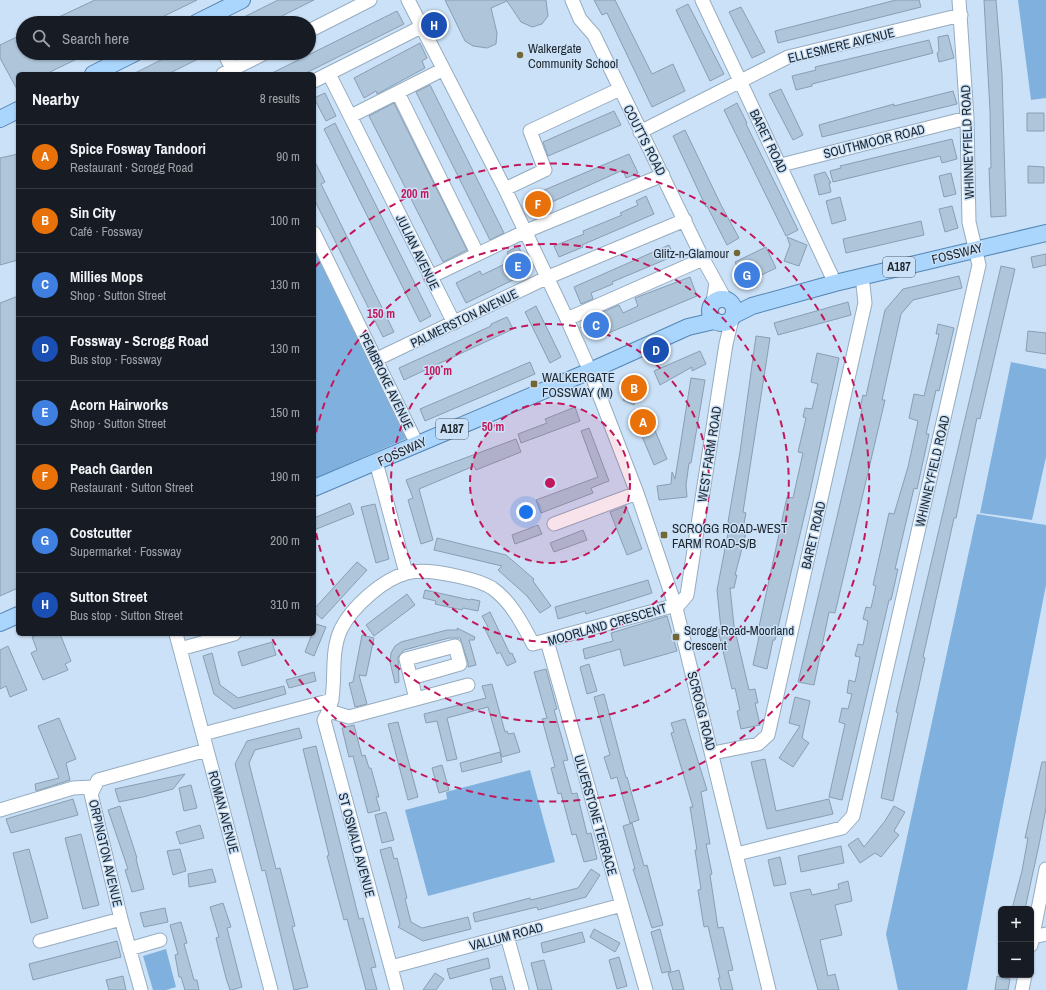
<!DOCTYPE html>
<html lang="en">
<head>
<meta charset="utf-8">
<style>
  body { margin:0; font-family:"Archivo Narrow",sans-serif; background:#242831; color:#f1f3f6 }
  .controls { position:absolute; right:12px; bottom:12px; display:grid; overflow:hidden; border-radius:6px; box-shadow:0 1px 3px #0004 }
  .controls button { width:36px; height:36px; display:grid; place-items:center; padding:0; border:0; border-bottom:1px solid #363941; background:#171b24; color:#f1f3f6; font:20px sans-serif }
  .you { position:absolute; left:526px; top:512px; width:14px; height:14px; margin:-10px; border:3px solid #fff; border-radius:50%; background:#1a73e8; box-shadow:0 0 0 6px #1a73e833 }
  .badge { display:grid; place-items:center; width:26px; height:26px; border-radius:50%; background:#8c9099; color:#fff; font-size:13px; font-weight:700 }
  .pin { position:absolute; translate:-50% -50%; border:2px solid #fff; box-shadow:0 1px 4px #0006 }
  .list { margin:0; padding:0; list-style:none }
  h2 { display:flex; justify-content:space-between; align-items:center; height:52px; margin:0; padding:0 16px; font-size:17px }
  h2 small { font-size:13px; font-weight:400; color:#9ea1a6 }
  .list li { display:grid; grid-template-columns:26px 1fr auto; gap:12px; align-items:center; box-sizing:border-box; height:64px; padding:0 16px; border-top:1px solid #363941 }
  .list b { display:block; font-size:15px; white-space:nowrap }
  .list p { margin:0; font-size:13px; white-space:nowrap; color:#9ea1a6 }
  .list em { font-size:13px; font-style:normal; color:#9ea1a6 }
  .icon { flex:none; width:22px; height:22px; fill:none; stroke:currentColor; stroke-width:2; stroke-linecap:round; stroke-linejoin:round }
  .map { position:relative; flex:none; width:1046px; height:990px; overflow:hidden }
  .search { position:absolute; background:#171b24; box-shadow:0 1px 3px #0004; left:16px; top:16px; width:300px; height:44px; display:flex; align-items:center; gap:10px; box-sizing:border-box; padding:0 14px; border-radius:22px; color:#9ea1a6; font-size:15px }
  .panel { position:absolute; background:#171b24; box-shadow:0 1px 3px #0004; left:16px; top:72px; width:300px; height:564px; border-radius:6px }
  .map>svg:first-child { display:block }
</style>
</head>
<body>
<div class="map">
<svg width="1046" height="990" viewBox="0 0 1046 990">
  <rect width="100%" height="100%" fill="#cbe1f7"/>
  <path fill="#80b1de" d="M1018,0H1046V98L1031,100Z
    M314,240L412,436L314,479Z
    M1011,362L1046,369V457L1032,520L980,513Z
    M977,514L1046,525V585L967,990H898L886,934Z
    M530,770L555,862L428,896L405,810L447,799L446,792Z
    M166,949L176,987L166,990H153L143,956Z"/>
  <path fill="#afc5da" stroke="#899eb2" d="M95,0H197L150,23H46Z
    M278,0H314L268,23H232Z
    M445,0H546L548,16L542,24L532,27L521,22L507,1L491,8L497,33L496,44L487,48L473,46L465,41Z
    M594,0H615L652,74L673,64L685,91L652,107L607,13L602,15Z
    M896,0H919L921,7L778,43L775,31Z
    M984,0H996L1002,74L1006,216L991,217L989,168H991L990,111Z
    M688,4L724,74L710,81L676,10Z
    M741,7L765,52L752,58L729,12Z
    M397,11L404,24L304,74H270Z
    M23,34V53H89L46,74H18V91L0,58V45Z
    M948,35L954,58L939,62L937,53L939,52L938,37Z
    M929,40L933,53L812,84V86L796,90L792,76L816,70L815,67Z
    M420,43L427,58L422,61L425,68L377,94L376,91L364,98L354,78Z
    M175,53H210L168,74H133Z
    M430,85L504,233L490,240L416,92Z
    M781,89L803,135L793,140L769,94Z
    M953,91L957,104L822,137L819,125L894,104V106Z
    M325,93L336,116L326,121L314,98Z
    M394,103L467,250L443,262L369,116Z
    M737,103L747,123L746,124L798,230L786,236L724,110Z
    M614,111L621,125L548,156L543,142Z
    M1027,113H1044V131H1027Z
    M335,123L431,316L420,322L324,129Z
    M685,130L721,205L739,238L727,245L707,206L706,207L673,136Z
    M952,139L957,159L942,163L940,156L833,182L830,171L841,168L840,166Z
    M18,154V260L0,265V158Z
    M629,154L638,173L626,178L623,170L534,210L528,197Z
    M314,160L325,182L321,184L394,332L383,337L314,199Z
    M1028,166L1044,167V183H1028Z
    M825,172L831,183H829L831,192L819,195L814,175Z
    M951,173L956,194L944,197L939,176Z
    M646,196L654,214L582,245L583,247L559,257L554,246L584,234L583,231L622,215L620,213L638,205L636,201Z
    M840,197L846,220L832,224L826,201Z
    M952,206L958,228L945,232L939,209Z
    M921,221L924,235L846,253L843,239Z
    M787,237L807,245L799,266L784,261L790,245Z
    M669,245L674,256L612,282L613,284L591,293L593,299L581,304L574,287Z
    M518,246L531,271L466,303L456,283L480,271L482,275L511,261L507,252Z
    M766,247L776,268L745,283L735,262Z
    M1046,254V265L1033,268L1031,257Z
    M1001,266L1015,269L980,419L977,418L956,518H954L947,550L923,657L925,658L918,690L893,801L881,798L898,713L896,712Z
    M959,276L962,288L913,300L901,314L882,400H885L835,613L829,612L814,685L798,682L853,449L862,409L860,408L863,395L866,396L885,310L903,289Z
    M690,277L697,296L594,339L586,319L619,305L623,313L638,306L635,298Z
    M18,296V588L0,596V303Z
    M848,302L851,315L778,335L774,323Z
    M536,306L561,357L550,363L525,312Z
    M507,317L513,329L404,380L399,368L491,326V324Z
    M938,324L954,328L939,391L936,390L926,434H929L917,489L914,488L895,569H898L891,600H889L842,800L829,797L845,724L839,722L842,708L848,709L852,694L847,693L849,680L855,682L857,673L860,657L855,656L858,644L863,645L868,621L863,619L866,607L871,608L876,586L873,585L889,513L894,514L908,467L918,421L909,418L914,394L924,396L939,334H936Z
    M1028,331L1046,333V354L1026,351Z
    M756,336L770,338L743,512L746,513L742,533H746L735,575H737L734,588H730L734,626L749,690L755,689L758,703H755L760,725L741,729L737,711L740,710L735,688L732,689L718,630L721,629L717,590L730,523L728,522L740,452Z
    M700,351L706,364L692,371V367L660,385L654,371Z
    M817,353L839,358L810,492L775,640H773L767,669L753,665L759,637L757,636L787,497L793,498L803,453L798,452L806,418L803,417L805,408L812,409L818,384L811,382Z
    M530,362L535,374L425,421L420,409Z
    M691,378L705,380L691,463H689L686,485L687,497L659,500L657,486L671,484L672,472L675,479Z
    M631,381L642,386L634,405L623,400Z
    M575,407L580,421L521,443L518,434L547,423L545,419Z
    M647,412L667,459L654,465L634,417Z
    M589,428L609,481L591,488L593,493L541,513L536,500L598,477L581,431Z
    M516,439L521,452L476,470L474,466L419,489L433,540L421,544L408,500L413,498L406,480Z
    M350,503L354,514L314,530V518Z
    M375,504L389,559L376,563L361,507Z
    M626,506L642,549L627,555L610,512Z
    M538,525L542,534L515,544L512,535Z
    M583,530L587,540L554,552L550,543Z
    M437,538L506,555L534,579L533,581L551,606L540,613L527,596L498,570L502,566L434,550Z
    M357,562L367,570L322,619L314,612V609Z
    M648,580L652,593L586,614L585,611L558,619L555,607Z
    M425,590L470,600L471,599L480,601L478,611L463,608L462,610L435,604L436,601L423,598Z
    M407,594L415,605L374,636L366,625Z
    M490,612L510,654L512,653L516,662L507,666L500,652L497,654L485,629L488,627L482,616Z
    M667,616L677,651L624,666L620,649L585,659L583,649L613,641L611,633Z
    M316,624L326,627L314,656L305,652L312,634H314Z
    M457,628L475,637L474,640H469L476,665L468,667V662L460,638H449L404,650L398,657L399,682L395,683L390,662L391,653L395,646L401,642L447,630H458Z
    M40,634H60L71,661L65,664L68,670L43,680L31,653L37,650L32,637Z
    M362,635L374,638L366,676L359,675L367,704L355,707L349,683L353,682Z
    M272,642L276,655L242,666L238,652Z
    M8,646L27,690L10,697L6,686L0,689V650Z
    M212,653L220,685L238,698L284,686L286,694L234,709L214,694L203,656Z
    M589,664L597,691L587,694L580,667Z
    M546,669L557,709L554,710L568,760L563,761L572,794L577,793L587,834L591,833L597,859L584,862L576,834L572,835L561,793L558,794L551,768L555,767L542,719L547,718L534,672Z
    M314,672L316,681L289,688L286,680Z
    M492,684L505,732L507,731L508,734L514,733L520,752L502,757L488,707L447,718L457,759L447,761L437,721L426,723L424,714L486,698L482,686Z
    M604,694L626,778L627,777L639,820L630,823L617,777L611,779L604,757L610,755L594,697Z
    M795,697L810,701L802,738L809,743L793,767L779,758L800,726L789,723Z
    M59,718L76,759L66,763L70,780L36,791L35,784L59,778L38,726Z
    M685,719L707,790L701,792L710,844H706L712,874L710,875L718,928L723,927L733,970L728,971L733,990H721L718,978H720L708,926L704,927L698,890L701,889L695,850H697L690,807H693L671,733L674,732L671,723Z
    M398,722L418,797L408,800L388,724Z
    M354,725L362,756L365,755L369,768H371L379,797H376L380,810L368,813L353,756L349,757L342,728Z
    M299,728L302,738L255,750L249,763L276,869L280,868L295,926L292,927L308,987L294,990L265,870L262,871L235,764L247,741Z
    M316,746L359,919L363,918L376,967L371,968L377,990H366L347,919L344,920L327,856L329,855L303,749Z
    M500,752L502,762L462,772L460,763Z
    M765,759L776,811L829,799L833,814L767,829L751,762Z
    M1042,762H1046V808L1040,840L1025,909H1012L1022,871L1028,838H1025Z
    M442,765L449,790L439,793L432,768Z
    M185,774L173,789L143,797L119,802L115,789Z
    M191,785L197,808L184,811L179,788Z
    M73,799L78,815L11,833L6,819Z
    M120,806L137,858L136,859L144,889L132,892L125,870L128,869L108,810Z
    M894,806L905,812L894,831L899,835L881,857L875,853L860,863L848,845L858,838L864,847L885,821Z
    M386,812L394,840L382,843L375,815Z
    M632,823L644,866L647,865L663,925L652,928L633,869H635L623,826Z
    M200,825L204,838L180,844L176,832Z
    M81,834L99,905L83,909L65,838Z
    M841,846L844,863L801,872L798,856Z
    M391,847L394,859L397,858L407,898L405,899L411,922L422,928L468,917L471,929L423,941L398,927L400,924L380,850Z
    M29,849L48,918L31,923L13,853Z
    M180,849L186,871L173,875L167,851Z
    M780,857L786,884L774,886L768,860Z
    M212,869L216,882L189,887L188,874Z
    M591,869L600,875L586,897L538,910L537,907L475,922L473,913L530,898L531,900L578,888Z
    M848,881L852,901L835,905L842,935L820,940L828,976L835,974L839,990H818L790,893L810,889L812,895L839,889L838,884Z
    M223,903L231,927L227,928L242,987L232,990H230L226,978L216,938L219,937L210,907Z
    M165,908L168,922L144,927L140,913Z
    M181,922L187,943L184,944L194,980H197L199,990H185L181,977H179L175,955L178,954L170,925Z
    M594,929L620,943L615,952L590,937Z
    M660,929L671,971L662,973L651,932Z
    M582,932L585,942L543,953L541,943Z
    M117,941L121,957L33,980L29,964Z
    M619,957L627,986L617,989L609,960Z
    M488,958L490,968L450,979L447,969Z
    M544,960L552,990H538L531,963Z
    M679,970L684,990H673L668,973Z
    M435,973L444,979L436,990H423Z
    M123,976L126,990H109L106,980Z
    M502,976L506,990H493L490,979Z
    M997,976L1010,979L1008,990H995Z"/>
  <g fill="none" stroke-linecap="round" stroke-linejoin="round">
    <g stroke="#96acc0" stroke-width="15">
      <path id="minor" d="M408,0L505,189L567,319L590,371L637,493L676,608L769,990
        M572,0L580,19L594,35L703,259L725,299
        M702,0L835,283
        M309,31L370,0
        M224,53L235,74
        M223,74L265,53
        M329,74L454,323
        M314,81L421,27
        M398,93L477,253
        M351,116L442,70
        M640,132L788,57L961,15
        M781,165L967,118
        M505,189L545,170L530,131L620,89
        M314,233L417,444
        M430,277L524,232L663,175
        M713,302L716,283
        M567,319L703,259
        M377,359L546,278L685,220
        M376,462L406,573
        M554,524L637,493
        M676,608L687,595L726,344L732,319
        M176,634L271,990
        M547,641L646,990
        M180,649L234,634
        M411,678L460,664L455,646L406,659L416,699
        M329,711L349,717L468,685
        M203,734L332,700
        M713,753L758,744L768,735L865,303L862,276
        M0,810L73,788L93,787
        M737,854L842,828L853,816L979,265L969,222L967,118L959,0
        M507,936L522,990
        M1033,937L1046,934
        M40,941L121,919
        M1031,945L1046,869
        M129,949L160,940
        M391,967L622,905
        M141,990L121,919L91,794L98,780L207,750
        M397,990L324,720C341,693 327,659 341,629C352,607 383,579 407,573C425,569 443,573 461,577C470,579 484,583 492,588C511,601 523,625 533,644L676,605
        M1022,990L1025,975"/>
    </g>
    <g stroke="#5485b3" stroke-width="18">
      <path id="major" d="M196,23L242,0
        M93,74L135,53
        M0,119L18,110
        M710 311a12 12 0 1 1 24 0a12 12 0 1 1-24 0Z
        M734,315L752,306L835,283L1046,233
        M314,488L590,371L688,327L714,321
        M0,623L18,615"/>
    </g>
    <use href="#minor" stroke="#fff" stroke-width="13"/>
    <use href="#major" stroke="#aad5fd" stroke-width="16"/>
  </g>
  <circle cx="550" cy="483" r="80" fill="#c2185b" fill-opacity=".12"/>
  <g fill="none" stroke="#c2185b" stroke-width="2" stroke-dasharray="7 5">
    <circle cx="550" cy="483" r="80"/>
    <circle cx="550" cy="483" r="159"/>
    <path d="M314 444A239 239 0 1 1 314 522"/>
    <path d="M315 267A319 319 0 1 1 270 635"/>
  </g>
  <g fill="#736835" stroke="#cbe1f7" stroke-width="1.5">
    <circle cx="520" cy="55" r="4"/>
    <circle cx="737" cy="253" r="4"/>
    <rect x="530" y="380" width="8" height="8" rx="2"/>
    <rect x="660" y="531" width="8" height="8" rx="2"/>
    <rect x="672" y="633" width="8" height="8" rx="2"/>
  </g>
  <g text-anchor="middle" stroke-width="3" stroke-linejoin="round" paint-order="stroke">
    <g fill="#cbe1f7" stroke="#515d6a" stroke-width="1">
      <rect x="883" y="257" width="32" height="20" rx="3"/>
      <rect x="436" y="419" width="32" height="20" rx="3"/>
    </g>
    <g font-size="12" font-weight="bold" fill="#1d252d">
      <text x="899" y="271">A187</text>
      <text x="452" y="433">A187</text>
    </g>
    <g font-size="13" fill="#1d252d" stroke="#cbe1f7">
      <text transform="translate(841 45) rotate(-14)" y="5">ELLESMERE AVENUE</text>
      <text transform="translate(645 140) rotate(63)" y="5">COUTTS ROAD</text>
      <text transform="translate(769 141) rotate(64)" y="5">BARET ROAD</text>
      <text transform="translate(874 141) rotate(-14)" y="5">SOUTHMOOR ROAD</text>
      <text transform="translate(967 142) rotate(-92)" y="5">WHINNEYFIELD ROAD</text>
      <text transform="translate(418 252) rotate(64)" y="5">JULIAN AVENUE</text>
      <text transform="translate(957 253) rotate(-14)" y="5">FOSSWAY</text>
      <text transform="translate(464 318) rotate(-26)" y="5">PALMERSTON AVENUE</text>
      <text transform="translate(387 381) rotate(64)" y="5">PEMBROKE AVENUE</text>
      <text transform="translate(402 451) rotate(-24)" y="5">FOSSWAY</text>
      <text transform="translate(709 454) rotate(-81)" y="5">WEST FARM ROAD</text>
      <text transform="translate(932 471) rotate(-77)" y="5">WHINNEYFIELD ROAD</text>
      <text transform="translate(813 535) rotate(-77)" y="5">BARET ROAD</text>
      <text transform="translate(607 624) rotate(-16)" y="5">MOORLAND CRESCENT</text>
      <text transform="translate(702 711) rotate(76)" y="5">SCROGG ROAD</text>
      <text transform="translate(224 812) rotate(75)" y="5">ROMAN AVENUE</text>
      <text transform="translate(596 815) rotate(74)" y="5">ULVERSTONE TERRACE</text>
      <text transform="translate(357 845) rotate(75)" y="5">ST OSWALD AVENUE</text>
      <text transform="translate(106 853) rotate(77)" y="5">ORPINGTON AVENUE</text>
      <text transform="translate(506 936) rotate(-15)" y="5">VALLUM ROAD</text>
    </g>
    <g font-size="13" fill="#1d252d" stroke="#cbe1f7" text-anchor="start">
      <text x="528" y="53">Walkergate<tspan x="528" dy="15">Community School</tspan></text>
      <text x="729" y="258" text-anchor="end">Glitz-n-Glamour</text>
      <text x="542" y="382">WALKERGATE<tspan x="542" dy="15">FOSSWAY (M)</tspan></text>
      <text x="672" y="533">SCROGG ROAD-WEST<tspan x="672" dy="15">FARM ROAD-S/B</tspan></text>
      <text x="684" y="635">Scrogg Road-Moorland<tspan x="684" dy="15">Crescent</tspan></text>
    </g>
  </g>
  <circle cx="550" cy="483" r="6" fill="#c2185b" stroke="#cbe1f7" stroke-width="2"/>
  <g font-size="12" text-anchor="middle" font-weight="bold" fill="#c2185b" stroke="#cbe1f7" stroke-width="3" stroke-linejoin="round" paint-order="stroke">
    <text x="415" y="198">200 m</text>
    <text x="381" y="318">150 m</text>
    <text x="438" y="375">100 m</text>
    <text x="493" y="431">50 m</text>
  </g>
</svg>
<div class="controls">
<button>+</button>
<button>−</button>
</div>
<div class="you"></div>
<div class="pin badge" style="left:643px;top:422px;background:#e8710a">A</div>
<div class="pin badge" style="left:634px;top:388px;background:#e8710a">B</div>
<div class="pin badge" style="left:596px;top:325px;background:#3f7fe0">C</div>
<div class="pin badge" style="left:656px;top:350px;background:#1a4fb4">D</div>
<div class="pin badge" style="left:518px;top:266px;background:#3f7fe0">E</div>
<div class="pin badge" style="left:538px;top:204px;background:#e8710a">F</div>
<div class="pin badge" style="left:747px;top:275px;background:#3f7fe0">G</div>
<div class="pin badge" style="left:434px;top:25px;background:#1a4fb4">H</div>
<div class="search"><svg class="icon" aria-label="search" viewBox="0 0 24 24"><circle cx="10" cy="10" r="6"/><path d="M15 15l6 6"/></svg>Search here</div>
<section class="panel">
<h2>Nearby<small>8 results</small></h2>
<ul class="list">
<li><span class="badge" style="background:#e8710a">A</span><div><b>Spice Fosway Tandoori</b><p>Restaurant · Scrogg Road</p></div><em>90 m</em></li>
<li><span class="badge" style="background:#e8710a">B</span><div><b>Sin City</b><p>Café · Fossway</p></div><em>100 m</em></li>
<li><span class="badge" style="background:#3f7fe0">C</span><div><b>Millies Mops</b><p>Shop · Sutton Street</p></div><em>130 m</em></li>
<li><span class="badge" style="background:#1a4fb4">D</span><div><b>Fossway - Scrogg Road</b><p>Bus stop · Fossway</p></div><em>130 m</em></li>
<li><span class="badge" style="background:#3f7fe0">E</span><div><b>Acorn Hairworks</b><p>Shop · Sutton Street</p></div><em>150 m</em></li>
<li><span class="badge" style="background:#e8710a">F</span><div><b>Peach Garden</b><p>Restaurant · Sutton Street</p></div><em>190 m</em></li>
<li><span class="badge" style="background:#3f7fe0">G</span><div><b>Costcutter</b><p>Supermarket · Fossway</p></div><em>200 m</em></li>
<li><span class="badge" style="background:#1a4fb4">H</span><div><b>Sutton Street</b><p>Bus stop · Sutton Street</p></div><em>310 m</em></li>
</ul>
</section>
</div>
</body>
</html>
